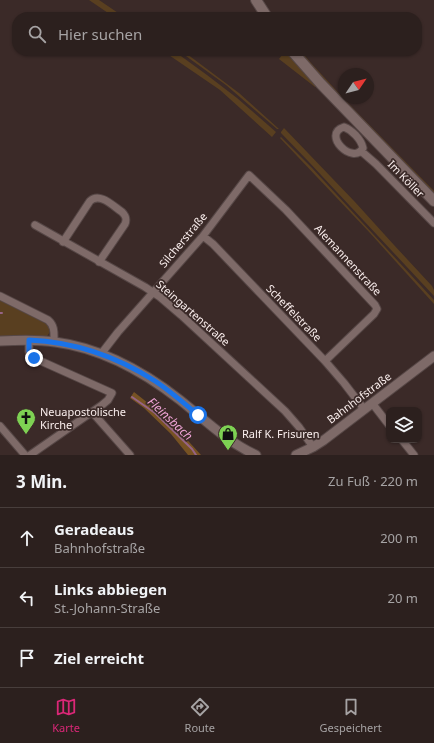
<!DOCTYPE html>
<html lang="de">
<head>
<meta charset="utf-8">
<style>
  body { margin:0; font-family:"Noto Sans",sans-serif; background:#382d2b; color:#f1f3f6 }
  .controls { position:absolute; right:12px; bottom:12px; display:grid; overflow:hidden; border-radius:8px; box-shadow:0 1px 3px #0004 }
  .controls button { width:36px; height:36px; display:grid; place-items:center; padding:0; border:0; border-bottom:1px solid #483e3c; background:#2c201e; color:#f1f3f6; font:20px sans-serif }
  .compass { position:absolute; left:338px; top:68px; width:36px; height:36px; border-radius:50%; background:#2c201e; box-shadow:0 1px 3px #0004; rotate:55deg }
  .stop { position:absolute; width:12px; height:12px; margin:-9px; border:3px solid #1a73e8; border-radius:50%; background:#fff }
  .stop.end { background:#1a73e8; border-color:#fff; box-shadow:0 1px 4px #0008 }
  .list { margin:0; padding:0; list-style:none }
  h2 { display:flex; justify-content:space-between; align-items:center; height:52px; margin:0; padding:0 16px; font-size:17px }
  h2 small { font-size:13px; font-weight:400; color:#a6a3a4 }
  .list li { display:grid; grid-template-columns:26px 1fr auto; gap:12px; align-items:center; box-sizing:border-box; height:60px; padding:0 16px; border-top:1px solid #483e3c }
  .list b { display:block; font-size:15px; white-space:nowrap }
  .list p { margin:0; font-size:13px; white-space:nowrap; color:#a6a3a4 }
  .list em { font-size:13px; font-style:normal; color:#a6a3a4 }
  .icon { flex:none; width:22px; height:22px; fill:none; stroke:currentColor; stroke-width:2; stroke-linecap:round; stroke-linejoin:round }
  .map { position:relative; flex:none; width:434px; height:455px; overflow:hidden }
  .search { position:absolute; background:#2c201e; box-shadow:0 1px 3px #0004; left:12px; right:12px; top:12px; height:44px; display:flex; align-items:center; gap:10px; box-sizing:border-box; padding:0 14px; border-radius:16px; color:#a6a3a4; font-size:15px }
  .sheet { height:232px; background:#2c201e }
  nav { display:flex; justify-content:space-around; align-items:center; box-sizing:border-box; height:56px; border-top:1px solid #483e3c; background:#2c201e; font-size:11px; color:#a6a3a4 }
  nav a { display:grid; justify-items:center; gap:2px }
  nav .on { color:#db2777 }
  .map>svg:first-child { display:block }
</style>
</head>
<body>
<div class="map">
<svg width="434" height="455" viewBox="0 0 434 455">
  <rect width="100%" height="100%" fill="#3b2a28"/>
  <path fill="#593f20" d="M89,0H99L124,17H114Z
    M163,51H174L207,75L237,98L276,132L272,137L220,90Z
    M179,51H183L239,93L279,129H277L226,85Z
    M285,51H290L317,84L315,87L279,59Z
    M298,51H301L311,63L346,101L434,191V195L349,108Z
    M284,128L355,202L394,245L432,286L434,290V296L308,161L281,133V132Z
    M281,137L312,168L434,300V304L370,233L280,138Z
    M0,298L51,325C50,330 50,334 46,337H0Z"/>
  <path fill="#775223" d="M134,392C159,411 180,431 201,455H188L171,434L144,408L130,398Z"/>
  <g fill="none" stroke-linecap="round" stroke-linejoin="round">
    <path stroke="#966485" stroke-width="2" d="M0,313H2
      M132,397L155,413L192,449L196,455"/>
    <g stroke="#564746" stroke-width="9">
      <path id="minor" d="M344,127C352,130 361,139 363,148C353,166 321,134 344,127Z
        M361,151L376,164L434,223
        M35,225L145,287L160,297L181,315L285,411L299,427L313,447
        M203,236L213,244L325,361L344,383L364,409
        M63,242L90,201C100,192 113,206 122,212C126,216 127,219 125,224L99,262
        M0,296L48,320C55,326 54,333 54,342
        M29,340V352L34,358L112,393L108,400L102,405L30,455
        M101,354L118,332L203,236L249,175L286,210L375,305L377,309L374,314L325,361
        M372,403L389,425
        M92,412L130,455
        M0,426L25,455
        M402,440L414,455"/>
    </g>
    <g stroke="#564746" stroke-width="11">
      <path id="tertiary" d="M0,341C18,340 36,339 55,342C101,348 143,371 180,400C204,419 227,442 256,455
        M296,455L313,447L324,440L434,356"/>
    </g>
    <g stroke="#564746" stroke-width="12">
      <path id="secondary" d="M256,0L267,17
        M292,51L321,84L434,201"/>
    </g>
    <use href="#minor" stroke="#7e6a68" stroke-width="7"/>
    <use href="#tertiary" stroke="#7e6a68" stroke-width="9"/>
    <use href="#secondary" stroke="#7e6a68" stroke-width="10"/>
  </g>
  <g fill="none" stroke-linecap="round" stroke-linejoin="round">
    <path stroke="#1a73e8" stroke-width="5" d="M34,358L29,352V340C75,342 116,356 155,381C170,391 184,403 198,415"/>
  </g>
  <defs>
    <g id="church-pin" transform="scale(1)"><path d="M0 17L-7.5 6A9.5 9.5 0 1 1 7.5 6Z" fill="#7ed153" stroke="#3b2a28"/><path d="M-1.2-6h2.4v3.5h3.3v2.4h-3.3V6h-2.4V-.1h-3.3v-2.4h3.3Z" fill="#111"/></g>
    <g id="shop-pin" transform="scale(1)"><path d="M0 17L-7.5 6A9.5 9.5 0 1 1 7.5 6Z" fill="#7ed153" stroke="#3b2a28"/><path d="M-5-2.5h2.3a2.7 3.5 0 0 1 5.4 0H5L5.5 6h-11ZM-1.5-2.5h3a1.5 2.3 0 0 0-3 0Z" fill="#111"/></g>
  </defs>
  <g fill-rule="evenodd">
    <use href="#church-pin" x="26" y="418"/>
    <use href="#shop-pin" x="228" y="434"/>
  </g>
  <g text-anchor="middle" stroke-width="3.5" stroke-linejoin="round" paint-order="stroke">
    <g font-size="11" fill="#faeeed" stroke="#3b2a28">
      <text transform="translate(406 179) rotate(46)" y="4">Im Köller</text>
      <text transform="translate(183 240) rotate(-50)" y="4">Silcherstraße</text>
      <text transform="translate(348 260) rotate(47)" y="4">Alemannenstraße</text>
      <text transform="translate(193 313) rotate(41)" y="4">Steingartenstraße</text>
      <text transform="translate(294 313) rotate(46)" y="4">Scheffelstraße</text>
      <text transform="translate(359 398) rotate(-37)" y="4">Bahnhofstraße</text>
    </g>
    <g font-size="11" fill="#faeeed" stroke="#3b2a28" text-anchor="start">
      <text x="40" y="416">Neuapostolische<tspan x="40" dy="13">Kirche</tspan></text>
      <text x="242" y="438">Ralf K. Frisuren</text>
    </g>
    <g font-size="12" font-style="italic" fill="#f0a4d7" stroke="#3b2a28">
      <text transform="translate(170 419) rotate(43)" y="4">Fleinsbach</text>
    </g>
  </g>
</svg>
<div class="controls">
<button><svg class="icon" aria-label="layers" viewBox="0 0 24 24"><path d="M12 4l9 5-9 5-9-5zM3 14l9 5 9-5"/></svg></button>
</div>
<svg class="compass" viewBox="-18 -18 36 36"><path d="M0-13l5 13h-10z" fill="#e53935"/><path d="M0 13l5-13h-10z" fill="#a6a3a4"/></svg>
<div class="stop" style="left:198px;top:415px"></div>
<div class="stop end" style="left:34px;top:358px"></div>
<div class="search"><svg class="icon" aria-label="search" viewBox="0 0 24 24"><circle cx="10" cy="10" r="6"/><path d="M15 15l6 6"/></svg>Hier suchen</div>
</div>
<section class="sheet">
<h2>3 Min.<small>Zu Fuß · 220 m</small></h2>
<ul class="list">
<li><svg class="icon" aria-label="ahead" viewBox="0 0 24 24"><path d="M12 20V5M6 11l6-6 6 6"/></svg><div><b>Geradeaus</b><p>Bahnhofstraße</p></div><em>200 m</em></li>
<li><svg class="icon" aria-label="left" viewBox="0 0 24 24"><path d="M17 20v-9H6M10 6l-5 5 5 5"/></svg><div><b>Links abbiegen</b><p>St.-Johann-Straße</p></div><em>20 m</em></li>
<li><svg class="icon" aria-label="arrive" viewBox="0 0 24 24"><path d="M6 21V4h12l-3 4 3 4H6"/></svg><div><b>Ziel erreicht</b></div></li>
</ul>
</section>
<nav>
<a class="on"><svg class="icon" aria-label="map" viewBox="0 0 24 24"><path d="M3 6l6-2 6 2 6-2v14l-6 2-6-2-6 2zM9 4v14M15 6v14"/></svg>Karte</a>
<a><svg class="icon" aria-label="directions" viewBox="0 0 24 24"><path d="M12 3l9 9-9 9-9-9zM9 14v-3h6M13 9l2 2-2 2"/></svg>Route</a>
<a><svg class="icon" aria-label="saved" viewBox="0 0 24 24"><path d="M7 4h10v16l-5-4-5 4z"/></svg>Gespeichert</a>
</nav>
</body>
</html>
